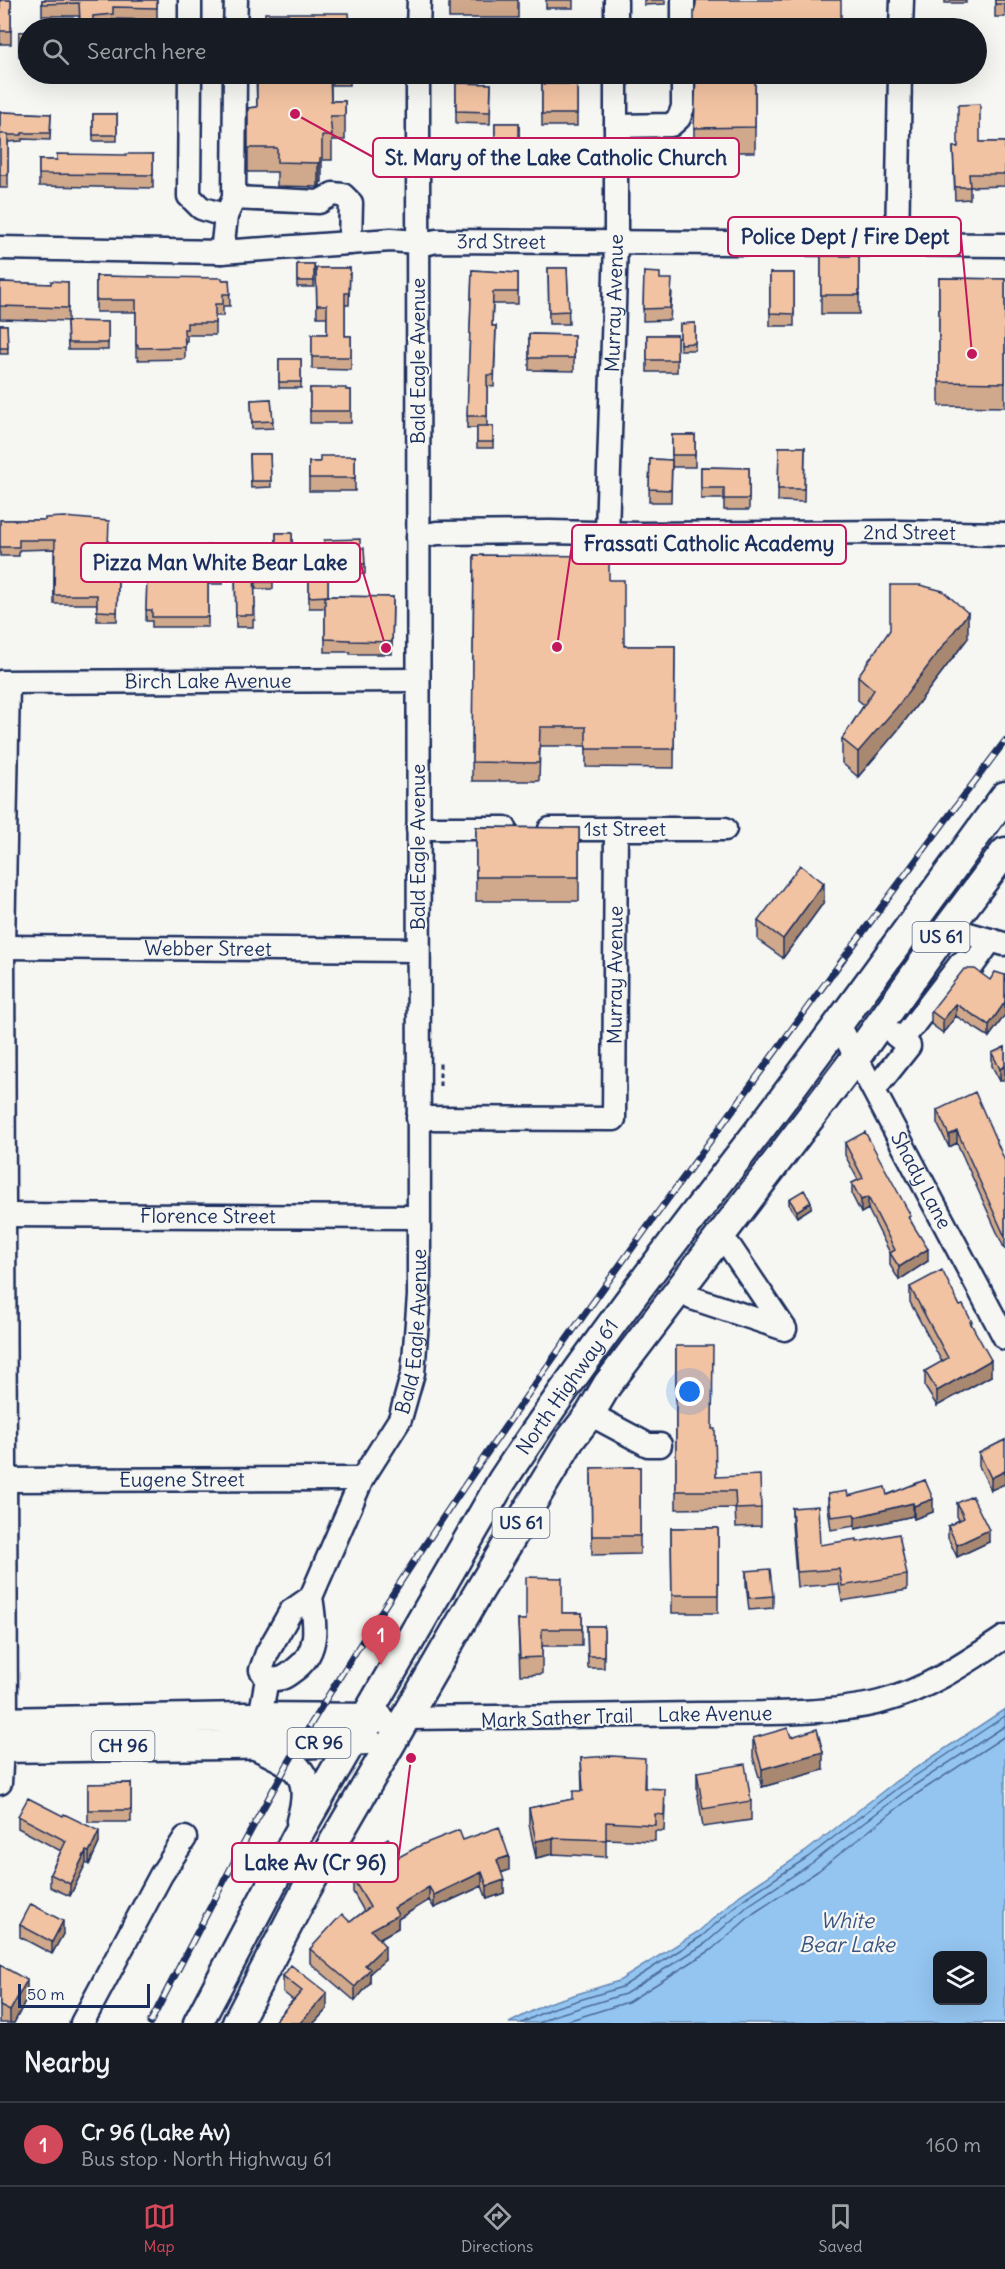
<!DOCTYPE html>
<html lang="en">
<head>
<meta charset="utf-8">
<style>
  body { margin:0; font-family:Delius,sans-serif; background:#242831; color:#f1f3f6 }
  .controls { position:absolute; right:18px; bottom:18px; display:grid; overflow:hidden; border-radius:9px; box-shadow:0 6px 24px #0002 }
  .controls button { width:54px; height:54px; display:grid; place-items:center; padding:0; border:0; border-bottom:2px solid #363941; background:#171b24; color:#f1f3f6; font:30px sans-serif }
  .scale { position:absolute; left:18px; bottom:15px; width:132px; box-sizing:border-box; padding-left:6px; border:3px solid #1b2f5e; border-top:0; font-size:16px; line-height:21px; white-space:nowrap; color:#1b2f5e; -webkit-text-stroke:4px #f6f6f2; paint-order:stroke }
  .you { position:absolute; left:690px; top:1392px; width:21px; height:21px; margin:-15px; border:4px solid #fff; border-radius:50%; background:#1a73e8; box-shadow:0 0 0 9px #1a73e833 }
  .badge { display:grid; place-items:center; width:39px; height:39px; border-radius:50%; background:#d1495b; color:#fff; font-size:20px; font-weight:700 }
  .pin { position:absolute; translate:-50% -50px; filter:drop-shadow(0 2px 3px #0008) }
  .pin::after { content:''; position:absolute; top:32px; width:21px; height:18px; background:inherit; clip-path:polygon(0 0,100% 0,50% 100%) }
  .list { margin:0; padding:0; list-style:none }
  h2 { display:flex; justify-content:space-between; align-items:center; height:78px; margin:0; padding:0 24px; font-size:26px }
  h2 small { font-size:20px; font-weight:400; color:#9ea1a6 }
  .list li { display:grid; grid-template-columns:39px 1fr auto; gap:18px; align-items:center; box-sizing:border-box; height:84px; padding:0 24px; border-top:2px solid #363941 }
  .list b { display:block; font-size:22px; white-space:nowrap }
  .list p { margin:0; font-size:20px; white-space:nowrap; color:#9ea1a6 }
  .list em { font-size:20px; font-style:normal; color:#9ea1a6 }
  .icon { flex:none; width:33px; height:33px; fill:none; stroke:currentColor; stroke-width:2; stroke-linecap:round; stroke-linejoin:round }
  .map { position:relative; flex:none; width:1005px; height:2023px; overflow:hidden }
  .search { position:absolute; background:#171b24; box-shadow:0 6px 24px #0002; left:18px; right:18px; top:18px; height:66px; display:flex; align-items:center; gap:15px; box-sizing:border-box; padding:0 21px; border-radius:33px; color:#9ea1a6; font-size:22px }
  .sheet { height:162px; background:#171b24 }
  nav { display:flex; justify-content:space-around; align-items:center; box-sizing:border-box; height:84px; border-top:2px solid #363941; background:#171b24; font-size:16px; color:#9ea1a6 }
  nav a { display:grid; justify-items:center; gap:3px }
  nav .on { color:#d1495b }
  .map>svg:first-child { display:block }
</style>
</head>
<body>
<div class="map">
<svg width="1005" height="2023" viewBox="0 0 1005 2023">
  <rect width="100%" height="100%" fill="#f6f6f2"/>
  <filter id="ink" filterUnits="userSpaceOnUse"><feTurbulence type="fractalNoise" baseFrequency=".0167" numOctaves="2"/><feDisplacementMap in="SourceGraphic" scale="12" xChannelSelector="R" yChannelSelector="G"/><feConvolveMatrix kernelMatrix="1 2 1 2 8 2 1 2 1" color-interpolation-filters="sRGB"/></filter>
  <g filter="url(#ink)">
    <path fill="#94c5f0" stroke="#6489b6" stroke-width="1.5" fill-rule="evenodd" d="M1005,1709V2023H509L548,2003L619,1981L699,1931L740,1895L805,1852L896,1781ZM938,1956H982V2000H938Z"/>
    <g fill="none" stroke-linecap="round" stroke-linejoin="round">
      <path stroke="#4b6b98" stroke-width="1.5" d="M522,2023L550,2009L622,1987L702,1936L744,1899L808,1857L900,1786L1005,1716
        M539,2023L553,2016L625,1994L706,1943L749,1905L812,1863L904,1792L1005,1726
        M561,2023L628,2002L711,1950L754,1913L818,1871L909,1799L1005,1736"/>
      <g stroke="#1b2f5e" stroke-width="27">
        <g id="minor">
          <path d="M616,0V28"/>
          <path d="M683,0V28"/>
          <path d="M190,28V0"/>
          <path d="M235,28L236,0"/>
          <path d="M418,28L419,0"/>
          <path d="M901,28L902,0"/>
          <path d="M190,74L189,196L201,208L226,216"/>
          <path d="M616,126L671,125L679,118L683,107V74"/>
          <path d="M234,198L319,202L333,194L343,195L351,203L350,243"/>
          <path d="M897,244L900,74"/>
          <path id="s1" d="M0,248L222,252L391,240L429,243L436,241L1005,245"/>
          <path d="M222,252L226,216L234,198L235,74"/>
          <path id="s2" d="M607,533L616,242V74"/>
          <path id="s3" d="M418,537L437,533L549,532L641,534L899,532L1005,534"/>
          <path id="s4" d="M0,682L418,680"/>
          <path d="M418,828H505"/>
          <path id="s5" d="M550,829H725"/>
          <path d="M948,928L1004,944"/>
          <path id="s6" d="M0,947L418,950"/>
          <path id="s7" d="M838,1023L1005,1338"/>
          <path d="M902,1040L961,963L970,969L991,940"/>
          <path d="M874,1090L909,1046L895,1035"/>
          <path id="s8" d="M418,1118L614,1119L616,829"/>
          <path id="s9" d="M0,1215L418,1217"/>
          <path d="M680,1290L692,1298L785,1329L730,1247L718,1239"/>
          <path d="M590,1414L648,1445H660"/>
          <path id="s10" d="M0,1480L362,1479"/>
          <path id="s11" d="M311,1597C315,1623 320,1650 297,1668C284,1678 283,1680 267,1679L261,1670L267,1653L291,1611L311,1597L362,1479L400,1419L413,1373L419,1296L418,74"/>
          <path d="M260,1717L267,1679"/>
          <path id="s12" d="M406,1718C503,1717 601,1716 698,1714C755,1713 826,1715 880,1702C926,1690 966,1663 1005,1637"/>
          <path d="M6,1722L3,947L8,683"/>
          <path d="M0,1783L2,1748"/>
          <path d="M82,2023L161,1875L185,1838"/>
        </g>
      </g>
      <g stroke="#1b2f5e" stroke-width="33">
        <g id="major">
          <path d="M0,1722L242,1717L379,1718"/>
          <path d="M258,1746C298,1765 315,1773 301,1821"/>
          <path d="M0,1748L300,1744L367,1740"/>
          <path id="s13" d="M198,2023L297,1836L502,1481C584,1356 673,1242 764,1124C846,1016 925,905 1005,796"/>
          <path d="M237,2023L306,1890L475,1598L570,1440L590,1414L607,1385L857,1056L948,928L1005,852"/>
        </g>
      </g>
      <path stroke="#1b2f5e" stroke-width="3" stroke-dasharray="4.5 4.5" stroke-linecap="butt" d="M440,1086V1062"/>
      <use href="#minor" stroke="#f6f6f2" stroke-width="22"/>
      <use href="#major" stroke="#f6f6f2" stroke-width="28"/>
      <g stroke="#1b2f5e" stroke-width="7">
        <path id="rail" d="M150,2023C208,1913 263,1801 328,1696C442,1511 569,1334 697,1159C799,1019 901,879 1005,741"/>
      </g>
      <use href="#rail" stroke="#f6f6f2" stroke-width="4.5" stroke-dasharray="14" stroke-linecap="butt"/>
    </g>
    <path fill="#d0a88b" stroke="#1b2f5e" stroke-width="1.5" d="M0,0H11V44H0Z
      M42,0H157V20L113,19V27L93,28H80L79,16H42Z
      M449,0H518V18H449Z
      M546,0H573V8H546Z
      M644,0H665V4L644,5Z
      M945,0H966V3H945Z
      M995,0H1005V17H995Z
      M19,32H28V57H19Z
      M256,74H350V85H331V101H345V140H332V160H322V182H320V186L318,187L277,186V172H248V108L257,107Z
      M755,74V152H694V128Z
      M456,83L491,84L490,124L456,123Z
      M542,84H577V126H542Z
      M0,112L51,114L50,140L22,139V141L8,142V188H0Z
      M93,114H117V141H93Z
      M495,123H519V153L495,154Z
      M980,142H1005V186L970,187V199L955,200L953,147Z
      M153,154V188L39,186V160H57Z
      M821,256H859V314H821Z
      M297,264H314V287H297Z
      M316,268H350L349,305H345V336H351V370L312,369V334H327V317H317Z
      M548,268H567L569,324H549Z
      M472,270L518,273V304H493L492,326H496L494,387L487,386V426H493V448H477V428H467Z
      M644,272L672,292L670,320L643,321Z
      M770,273H794V326H770Z
      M96,276L229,280L230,306H223V316H215V335H187V341H185V359L138,360V357H136V312H96Z
      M939,278L1005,279V407L939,406Z
      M0,282L51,284L68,282V321L0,319Z
      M67,321L108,322V350H68Z
      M695,323V350H680V324Z
      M0,325H7L8,354H0Z
      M529,334L574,335V371L529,370Z
      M647,335H677V372H647Z
      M279,359H301V388H279Z
      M310,388L351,390V423H310Z
      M271,399L273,428L252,429L251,400Z
      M672,435H695V467H672Z
      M779,447H805L804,502L778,501Z
      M250,454H270L271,487L251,488Z
      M355,456V491H309V462H320Z
      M650,459L672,460L671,502H649Z
      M701,467L749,468V510H724V499H701Z
      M0,520H45L108,571L116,580H118L117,621H97V604H54V549L19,550V556H0Z
      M276,533H292V567H276Z
      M170,547L223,573V584H208V627H152V621H146L147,576L171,577Z
      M360,548L365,564V574L328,575V596L393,597L392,654H350V652H325V608H309V552H324Z
      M474,555L609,580L624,646H675L674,768L586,767V746H540L539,781H472Z
      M256,563H273V589H256Z
      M254,566L255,620H253V627H236L235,567Z
      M968,638L897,731L858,777L842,763V739L864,705L858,700V676Z
      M476,827L579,828V901H476Z
      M824,902L783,958L758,940V921Z
      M1005,975V1015L989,1037L956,1016L943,1033L931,1024V1011L990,980Z
      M1005,1047V1079L1000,1081L992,1066V1053Z
      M937,1110L1005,1161V1250L957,1143L949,1147L937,1123Z
      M845,1143L911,1221L928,1261L899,1280L890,1265V1253L868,1209L861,1213L852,1195V1183L858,1180L845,1155Z
      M789,1199L811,1208L797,1217L789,1205Z
      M910,1287L960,1306L972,1325L991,1376L937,1406L925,1387V1371L942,1362L910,1302Z
      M676,1346L712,1429L716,1477L761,1508V1526L736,1527L735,1508L676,1509Z
      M1005,1440L991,1490L979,1466V1453Z
      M640,1467V1554L592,1555L591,1468Z
      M925,1480L933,1512L914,1519L913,1516L855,1529L854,1526L831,1530L828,1507V1494L848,1496L887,1495Z
      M957,1503L989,1542L957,1557L948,1538V1526L959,1520L957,1516Z
      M792,1508L820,1545L857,1542L907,1575V1590L842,1601L839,1584L797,1587L792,1523Z
      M671,1528H718V1613H672Z
      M746,1571L773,1596V1608L749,1610L746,1584Z
      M562,1613H582V1646H542V1674L520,1675L518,1620H526Z
      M587,1626H604V1668H588Z
      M753,1738L823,1770L762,1787L753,1757Z
      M581,1758L645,1774V1788L665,1806L664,1831H655V1841L606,1839V1857L553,1854L536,1858L529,1824V1808L573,1799L582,1791Z
      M697,1772L751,1801V1820L703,1827L697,1790Z
      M131,1783V1822H88V1784Z
      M18,1816H63L99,1843L89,1865L86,1863L70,1896L50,1887V1874L61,1851L18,1828Z
      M463,1840L509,1870L501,1873L504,1893L487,1899L482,1886L434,1908L429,1900L398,1919V1928L379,1939L385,1960L370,1973V1983L355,2001L310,1963V1949L350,1922L364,1911L353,1892V1879L370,1868L368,1864V1850L399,1857Z
      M20,1925L63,1934L52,1954L20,1937Z
      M0,1965L27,1998L14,2023H0Z
      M283,1976L327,2009L314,2023H273L293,2000L283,1992Z"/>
    <path fill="#a98871" stroke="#1b2f5e" stroke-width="1.5" d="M320,162V186L318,187V163Z
      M968,613V638L897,731L858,777V752Z
      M824,883V902L783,958V939Z
      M1005,1002V1015L989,1037V1025Z
      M956,1004V1016L943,1033V1020Z
      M1005,1066V1079L1000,1081V1069Z
      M957,1131V1143L949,1147V1135Z
      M868,1197V1209L861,1213V1200Z
      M811,1202V1208L797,1217V1211Z
      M928,1249V1261L899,1280V1267Z
      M991,1360V1376L937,1406V1391Z
      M1005,1471V1484L991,1490V1478Z
      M933,1499V1512L914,1519V1506Z
      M913,1503V1516L855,1529V1517Z
      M989,1530V1542L957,1557V1545Z
      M823,1752V1770L762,1787V1769Z
      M99,1831V1843L89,1865V1852Z
      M553,1838V1854L536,1858V1841Z
      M86,1851V1863L70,1896V1884Z
      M509,1856V1870L497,1874V1860Z
      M482,1872V1886L434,1908V1895Z
      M504,1880V1893L487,1899V1886Z
      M429,1887V1900L398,1919V1928L371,1943V1930L394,1908Z
      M63,1921V1934L52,1954V1942Z
      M385,1946V1960L370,1973V1983L355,2001V1987L365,1965Z
      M27,1980V1998L14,2023H10V2011Z
      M327,1993V2009L314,2023H300Z"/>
    <path fill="#f2c3a2" stroke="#1b2f5e" stroke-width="1.5" d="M0,0H11V31H0Z
      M42,0H157V8L113,7V14L93,16V21H80L79,3L42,4Z
      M696,0H841V28H694V12L696,4Z
      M995,0H1005V4H995Z
      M265,13H349L350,28H252L265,17Z
      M19,32H28V51H19Z
      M257,74H330L331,101H345V116H330L332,136H322V158H320V162L318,163L277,162V148H248V108L257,107Z
      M696,74H755V127L694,128Z
      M456,83L491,84L490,112L456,111Z
      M542,84H577V114H542Z
      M980,104V142H1005V174H969L970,187H955L953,147H958V105Z
      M0,112L51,114L50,133H22V135H8V134H0Z
      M93,114H117V135H93Z
      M495,123H519V141H495Z
      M0,134H8V175H0Z
      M57,154L126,155V154H153V175L39,174V160H57Z
      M821,256H859V295H821Z
      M297,264H314V281H297Z
      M316,268H350L349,293H345V336H351V357H312V334H327V305H317Z
      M548,268H567L569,311L549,312Z
      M472,270L518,273V292H493L492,326H496L494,375H487V416H467Z
      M644,272L660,273V279H672L670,308L643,309Z
      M770,273H794V314L770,313Z
      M96,276L222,278V280H229L230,294H223V304H215V323H187V329H184L185,347L138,348V345H136V300H96Z
      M939,278L1005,279V383L939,382Z
      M51,281L68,282V308L0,306V282L51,284Z
      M67,321L108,322V343H68Z
      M695,323V343L680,344V324Z
      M0,325H7L8,348H0Z
      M529,334L574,335V358H529Z
      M647,335H677V360H647Z
      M279,359H301V382H279Z
      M310,388H346V390H351V411H310Z
      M271,399L273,421L252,422L251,400Z
      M477,426H493V442H477Z
      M672,435H695V455H672Z
      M779,447H805L804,489H778Z
      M250,454H270L271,481H251Z
      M320,456H355V478H309V462H320Z
      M650,459L672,460L671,490L649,489Z
      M701,467L749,468V499H724V488H701Z
      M64,517L109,521L107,571H116V580H118L117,612L97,611V595H54L55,540H19V547H0V520H45V518Z
      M276,533H292V554L276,555Z
      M360,539V548H364L365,564H328V596L309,597V552H324V540Z
      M221,545L223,573L208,574V617H152V610H146L147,576L171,577L170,547Z
      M474,555L609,556V580H624V646H675L674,749H586V727H540L539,763L472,762Z
      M256,563H273V582H256Z
      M254,566L255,607H253V615H236L235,567Z
      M890,585H920L943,591L968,613L897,707L858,752L842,739L874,690L858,676L890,630Z
      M325,596L393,597L392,642L350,641V640L325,639Z
      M476,827L579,828V877H476Z
      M800,865L824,883L783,939L758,921Z
      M964,969H975L990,980L995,972L1005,975V1002L989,1025L956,1004L943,1020L931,1011Z
      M1005,1047V1066L1000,1069L992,1053Z
      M975,1092L1005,1161V1237L957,1131L949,1135L937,1110Z
      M865,1132L911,1216L908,1217L928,1249L899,1267L890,1253L895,1250L868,1197L861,1200L852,1183L863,1178L845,1143Z
      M804,1190L811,1202L797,1211L789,1199Z
      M942,1270L960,1306L963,1305L972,1322H970L991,1360L937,1391L925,1371L948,1358L910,1287Z
      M676,1346H713L712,1429H715L716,1477L760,1475L761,1508L736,1509L735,1491H676Z
      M1005,1440V1471L991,1478L979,1453Z
      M640,1467V1536H592L591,1468Z
      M925,1480L933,1499L914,1506L913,1503L855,1517L854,1514L831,1517L828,1494L847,1491L848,1496L885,1487L887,1495Z
      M972,1496L989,1530L957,1545L948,1526L964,1518L957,1503Z
      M818,1506L820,1545L857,1539V1542L899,1534L907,1575L842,1586L839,1569L797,1572L792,1508Z
      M671,1528H718V1595H672Z
      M770,1569L773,1596L749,1598L746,1571Z
      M526,1577L562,1578V1613H582V1629H542V1657L520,1658L518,1620H526Z
      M587,1626H604V1656H588Z
      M788,1728L791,1737L817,1729L823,1752L762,1769L753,1738Z
      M611,1756L645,1758L644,1788L665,1789L664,1815L655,1814V1825L606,1822V1840L553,1838L536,1841L529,1808L573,1799V1791H583L581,1758Z
      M745,1764L751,1801L703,1809L697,1772Z
      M131,1783V1810H88V1784Z
      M28,1798L63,1816L64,1814L99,1831L89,1852L86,1851L70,1884L50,1874L66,1841L18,1816Z
      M499,1827L509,1856L497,1860L504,1880L487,1886L482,1872L434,1895L429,1887L394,1908L398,1915L371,1930L385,1946L365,1965L370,1969L355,1987L310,1949L342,1914L350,1922L370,1907L353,1879L376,1865L368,1850L388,1838L399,1857L421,1845L459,1830L463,1840Z
      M31,1904L63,1921L52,1942L20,1925Z
      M0,1965L27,1980L10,2011L0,2006Z
      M291,1965L327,1993L300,2023H273L302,1991L283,1976Z"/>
  </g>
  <g text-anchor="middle" stroke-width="4.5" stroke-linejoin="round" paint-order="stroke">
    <g fill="#f6f6f2" stroke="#5d6b8a" stroke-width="1.5">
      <rect x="912.5" y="922" width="57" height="30" rx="4.5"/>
      <rect x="492.5" y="1508" width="57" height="30" rx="4.5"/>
      <rect x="287.5" y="1728" width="63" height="30" rx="4.5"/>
      <rect x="91.5" y="1731" width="63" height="30" rx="4.5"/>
    </g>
    <g font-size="18" font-weight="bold" fill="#1b2f5e">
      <text x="941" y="943">US 61</text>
      <text x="521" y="1529">US 61</text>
      <text x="319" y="1749">CR 96</text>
      <text x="123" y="1752">CH 96</text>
    </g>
    <g font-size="20" fill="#1b2f5e" stroke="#f6f6f2">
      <text dy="7" stroke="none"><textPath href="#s1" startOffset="502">3rd Street</textPath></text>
      <text dy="7" stroke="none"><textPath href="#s2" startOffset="230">Murray Avenue</textPath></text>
      <text transform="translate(418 361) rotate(-90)" y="7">Bald Eagle Avenue</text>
      <text dy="7" stroke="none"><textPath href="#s3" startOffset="492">2nd Street</textPath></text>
      <text dy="7" stroke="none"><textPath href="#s4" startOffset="208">Birch Lake Avenue</textPath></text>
      <text dy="7" stroke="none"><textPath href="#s5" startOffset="75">1st Street</textPath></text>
      <text transform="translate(418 847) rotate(-90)" y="7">Bald Eagle Avenue</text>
      <text dy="7" stroke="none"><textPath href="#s6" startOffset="208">Webber Street</textPath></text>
      <text dy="7" stroke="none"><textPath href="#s8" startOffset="340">Murray Avenue</textPath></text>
      <text dy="7" stroke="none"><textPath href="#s7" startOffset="178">Shady Lane</textPath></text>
      <text dy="7" stroke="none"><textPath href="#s9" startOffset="208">Florence Street</textPath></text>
      <text dy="7" stroke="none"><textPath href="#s11" startOffset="500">Bald Eagle Avenue</textPath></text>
      <text dy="7" stroke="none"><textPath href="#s13" startOffset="736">North Highway 61</textPath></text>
      <text dy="7" stroke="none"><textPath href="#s10" startOffset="182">Eugene Street</textPath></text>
      <text dy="7" stroke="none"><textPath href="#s12" startOffset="309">Lake Avenue</textPath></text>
      <text transform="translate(557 1718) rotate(-2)" y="7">Mark Sather Trail</text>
    </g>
    <g font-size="21" font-style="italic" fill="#395482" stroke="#f6f6f2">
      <text x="847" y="1928">White<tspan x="847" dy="24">Bear Lake</tspan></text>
    </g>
  </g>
  <path fill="none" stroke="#c2185b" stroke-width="2" d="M295 114L373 157M972 354L961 236M557 647L572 544M386 648L360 562M411 1758L398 1862"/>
  <g fill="#c2185b" stroke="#f6f6f2" stroke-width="2">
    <circle cx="295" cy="114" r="6"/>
    <circle cx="972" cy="354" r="6"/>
    <circle cx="557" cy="647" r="6"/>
    <circle cx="386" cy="648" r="6"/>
    <circle cx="411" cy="1758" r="6"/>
  </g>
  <g fill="#f6f6f2" stroke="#c2185b" stroke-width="2">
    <rect x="373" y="138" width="366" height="39" rx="6"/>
    <rect x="728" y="217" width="233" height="39" rx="6"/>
    <rect x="572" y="525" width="274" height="39" rx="6"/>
    <rect x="81" y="543" width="279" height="39" rx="6"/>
    <rect x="232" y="1843" width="166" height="39" rx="6"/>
  </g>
  <g font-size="21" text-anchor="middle" font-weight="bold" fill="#1b2f5e">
    <text x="556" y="165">St. Mary of the Lake Catholic Church</text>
    <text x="845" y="244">Police Dept / Fire Dept</text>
    <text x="709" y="551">Frassati Catholic Academy</text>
    <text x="220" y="570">Pizza Man White Bear Lake</text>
    <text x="315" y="1870">Lake Av (Cr 96)</text>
  </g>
</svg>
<div class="controls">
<button><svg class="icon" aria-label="layers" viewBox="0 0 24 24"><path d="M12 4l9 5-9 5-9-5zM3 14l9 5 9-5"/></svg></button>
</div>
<div class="scale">50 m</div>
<div class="you"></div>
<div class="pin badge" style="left:381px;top:1665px">1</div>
<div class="search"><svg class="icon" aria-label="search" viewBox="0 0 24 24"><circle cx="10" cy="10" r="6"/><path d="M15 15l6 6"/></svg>Search here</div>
</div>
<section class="sheet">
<h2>Nearby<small></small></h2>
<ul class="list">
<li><span class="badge">1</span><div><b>Cr 96 (Lake Av)</b><p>Bus stop · North Highway 61</p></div><em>160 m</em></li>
</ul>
</section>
<nav>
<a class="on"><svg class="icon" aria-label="map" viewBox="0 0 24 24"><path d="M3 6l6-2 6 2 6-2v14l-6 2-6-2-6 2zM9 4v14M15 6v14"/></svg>Map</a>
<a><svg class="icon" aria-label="directions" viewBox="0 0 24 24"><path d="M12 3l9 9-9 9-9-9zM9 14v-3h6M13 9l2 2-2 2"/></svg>Directions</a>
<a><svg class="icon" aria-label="saved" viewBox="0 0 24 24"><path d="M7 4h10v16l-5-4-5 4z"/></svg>Saved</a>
</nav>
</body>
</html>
